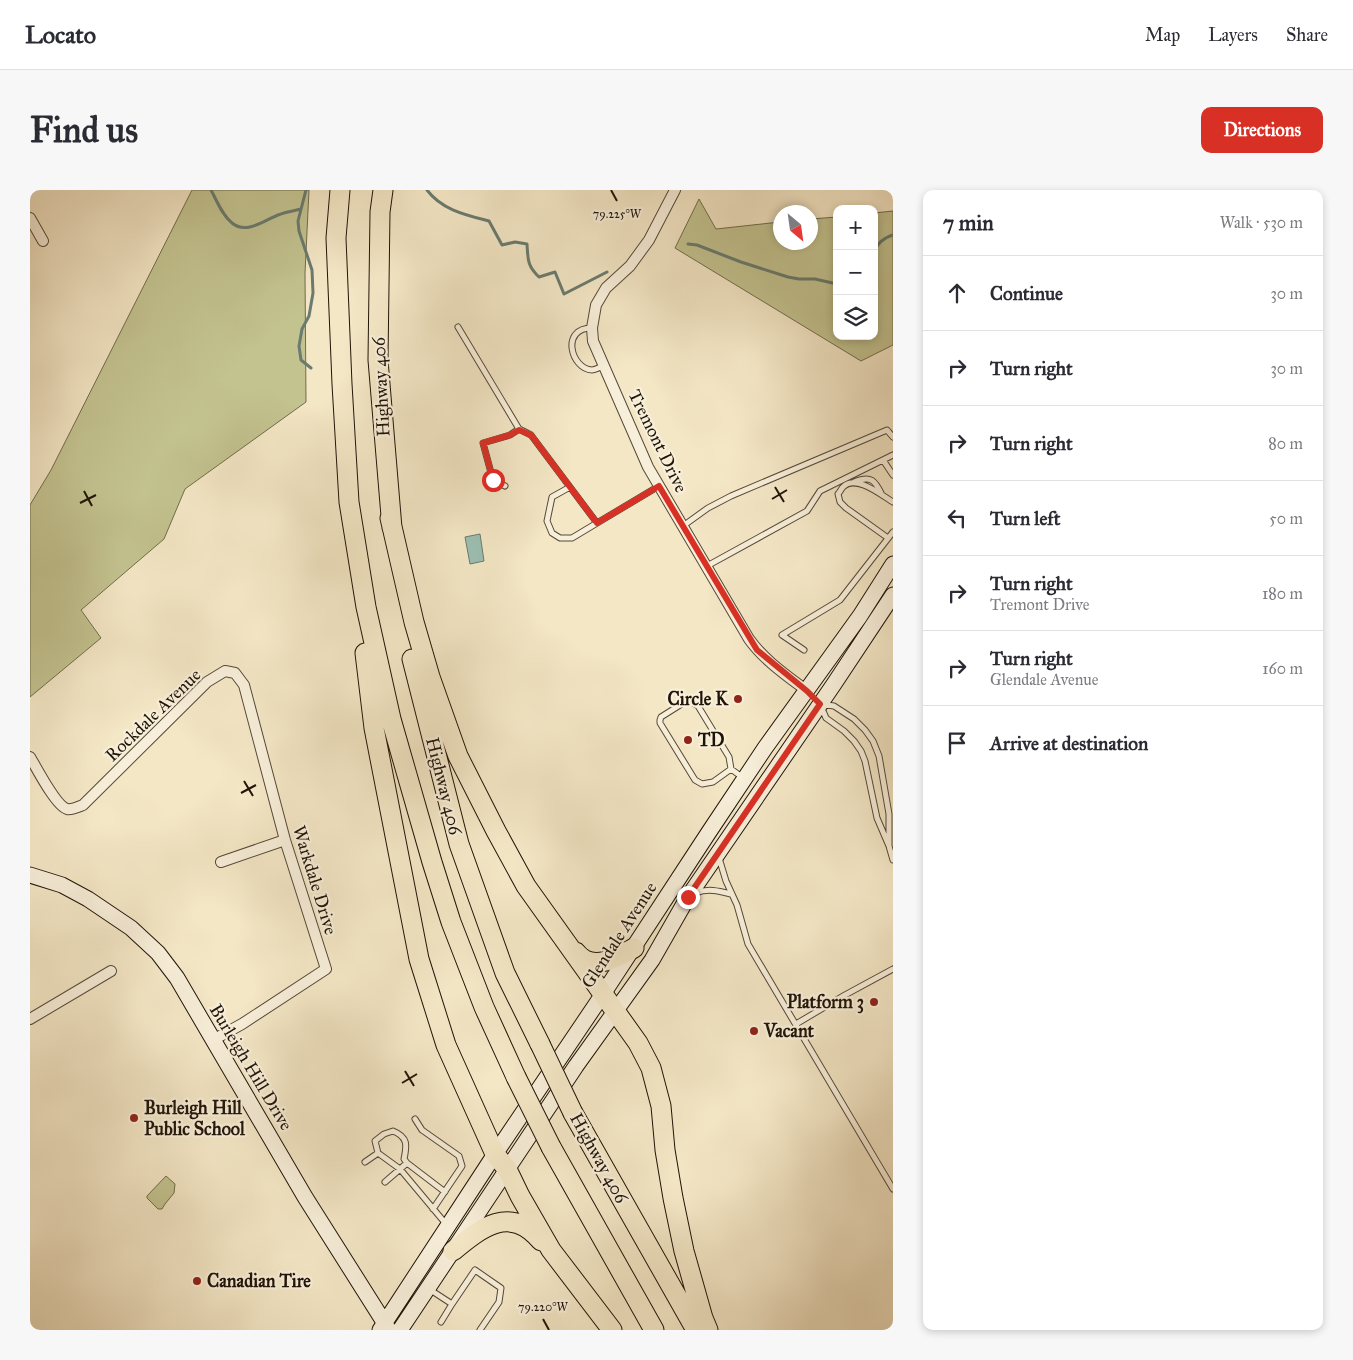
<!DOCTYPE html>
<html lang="en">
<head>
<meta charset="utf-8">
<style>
  body { margin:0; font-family:"IM FELL Great Primer",serif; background:#f7f7f7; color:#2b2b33 }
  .controls { position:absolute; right:15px; top:15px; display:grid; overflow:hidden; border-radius:10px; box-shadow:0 2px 8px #0003 }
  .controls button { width:45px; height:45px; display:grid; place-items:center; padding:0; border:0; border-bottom:1px solid #e1e1e2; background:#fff; color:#2b2b33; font:25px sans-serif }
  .compass { position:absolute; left:743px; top:15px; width:45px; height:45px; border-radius:50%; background:#fff; box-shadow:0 2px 8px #0003; rotate:151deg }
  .stop { position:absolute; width:15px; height:15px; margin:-11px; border:4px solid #d93025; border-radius:50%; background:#fff }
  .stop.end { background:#d93025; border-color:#fff; box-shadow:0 1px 5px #0008 }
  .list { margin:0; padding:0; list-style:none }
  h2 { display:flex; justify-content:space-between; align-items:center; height:65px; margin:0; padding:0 20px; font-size:21px }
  h2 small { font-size:16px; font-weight:400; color:#7c7c81 }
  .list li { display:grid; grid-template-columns:32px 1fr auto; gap:15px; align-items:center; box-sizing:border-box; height:75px; padding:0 20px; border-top:1px solid #e1e1e2 }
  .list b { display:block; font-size:19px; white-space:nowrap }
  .list p { margin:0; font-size:16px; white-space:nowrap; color:#7c7c81 }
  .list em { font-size:16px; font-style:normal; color:#7c7c81 }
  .icon { flex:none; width:28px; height:28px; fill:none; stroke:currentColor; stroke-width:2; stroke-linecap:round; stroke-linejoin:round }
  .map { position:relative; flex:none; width:863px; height:1140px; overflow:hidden; border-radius:10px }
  header { display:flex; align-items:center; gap:30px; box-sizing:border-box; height:70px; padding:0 25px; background:#fff; border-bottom:1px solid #e1e1e2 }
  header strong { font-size:24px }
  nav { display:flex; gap:28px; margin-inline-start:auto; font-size:18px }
  .intro { display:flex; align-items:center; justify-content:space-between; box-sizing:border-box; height:120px; padding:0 30px }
  h1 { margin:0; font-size:35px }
  .button { padding:12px 22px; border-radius:10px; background:#d93025; color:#fff; font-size:18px; font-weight:700 }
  main { display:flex; gap:30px; padding:0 30px }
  aside { flex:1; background:#fff; border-radius:10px; box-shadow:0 2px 8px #0003 }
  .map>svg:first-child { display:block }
</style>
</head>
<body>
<header>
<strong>Locato</strong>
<nav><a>Map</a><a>Layers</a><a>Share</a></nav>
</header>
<div class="intro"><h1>Find us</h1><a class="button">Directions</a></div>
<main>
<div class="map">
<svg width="863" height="1140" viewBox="0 0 863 1140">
  <rect width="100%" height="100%" fill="#f4e7c6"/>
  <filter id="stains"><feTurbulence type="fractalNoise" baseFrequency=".004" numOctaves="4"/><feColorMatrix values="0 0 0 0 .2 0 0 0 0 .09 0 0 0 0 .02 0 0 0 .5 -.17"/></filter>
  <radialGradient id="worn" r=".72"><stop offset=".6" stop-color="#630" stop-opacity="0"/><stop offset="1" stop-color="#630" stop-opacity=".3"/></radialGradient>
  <path fill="#c3c390" stroke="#716c4c" d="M162,0H279L275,83L276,212L155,299L134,349L51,420L71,448L0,507V315L21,280Z
    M669,9L686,39L750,32L751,52H781V29L807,27V146H844V23L863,21V155L831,171L645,58Z
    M136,986L145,994L144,1003L135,1014L132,1019H128L117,1008V1006Z"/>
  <path fill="#9cc0b3" stroke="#6a7b6f" d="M450,344L454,371L440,374L435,347Z"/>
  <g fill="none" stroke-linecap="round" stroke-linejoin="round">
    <path stroke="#6a7b6f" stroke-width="3" d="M181,0C187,11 192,25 202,33C216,45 235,30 248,25C255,22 264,21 271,19
      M276,0L268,31L269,41L282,80L283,103L279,126L272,139L269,156L271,170L281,178
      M397,0C412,20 436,25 459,31L472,55L485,52L497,54C498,69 497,76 509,87L525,82L534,104L577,82
      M658,54L667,55L711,72L758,87L769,89H785L807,94
      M844,63C847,53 853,48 863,45"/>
    <g stroke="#544938" stroke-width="7">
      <path id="lane" d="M428,137L489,239
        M562,138C530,138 541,179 562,180C565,180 570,177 573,176
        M853,270L863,285
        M824,292C841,285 845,290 852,305
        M475,296L463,290L453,253L480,245L489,239L501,245L567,333L629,296
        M540,297L522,307L517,331L522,343L530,348H542L567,333
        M653,336L678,318L701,306L857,240L863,247
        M858,348L816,318L810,312L808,304C810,302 811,299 813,297C826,284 851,305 863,312
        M677,376L777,321L790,301L863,265
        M774,460L752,445L810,410L863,342
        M701,579L683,592L672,594L665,590L630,533V530L631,527L658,510L668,516L699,567L701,579L712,587
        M859,656V624L849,566L843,551L835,540L824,529L804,516L790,514L796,528L814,541L824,551L831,561L835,571L847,628L859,656L863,670
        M689,668L696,691L707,715L718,754L863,999
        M666,703C678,698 689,701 701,704
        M766,834L815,805L863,779
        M385,929L392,940L429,966L432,976L403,1019
        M348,963L345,951L354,944L363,941C378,947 377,955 374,969L377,973L415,1002
        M335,972L348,963L370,979L416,1034
        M355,992L377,973
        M399,1099L422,1114L411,1132
        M422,1114L445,1080L471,1098L469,1112L450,1140"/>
    </g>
    <g stroke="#544938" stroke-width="12">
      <path id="street" d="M645,0L619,50L600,76L576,98L566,115L562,138L563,151L618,277L719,449C734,470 756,485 777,501
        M0,28L13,51
        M0,567C6,577 26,616 37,619C42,620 48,617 53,615L177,492L195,481L205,483L214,495L255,650L296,779L212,834L183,850
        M191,672L255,650
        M0,829L81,781"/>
    </g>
    <g stroke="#1f1408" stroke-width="17">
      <path id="secondary" d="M0,685L32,695L58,709L101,738L128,763L147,788L275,1007L359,1140
        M350,1140L465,964L573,804L679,642L735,558L830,426L863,374
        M370,1140L546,876L622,770L658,707L804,494L863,405"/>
    </g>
    <g stroke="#1f1408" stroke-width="21">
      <path id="highway" d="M310,0L306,48L312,194L319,312L336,417L361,529L402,672L421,732L454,817L486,887
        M353,0L350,22L348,170L362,338
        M360,328L384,432L400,487L428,566L466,641L496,696L608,853L621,878L631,916L635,960L643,1008L654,1061L673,1128L678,1140
        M335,463L344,538L389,769L416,855L465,964L477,979L490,1006L521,1060L582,1140
        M382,469L429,654L475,783L510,854
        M546,762C548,765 552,768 555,770C571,778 590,765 604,758
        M543,923L666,1140
        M521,957L624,1140
        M423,1061C451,1038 480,1014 511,1051"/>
    </g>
    <use href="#lane" stroke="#f8efda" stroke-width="5"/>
    <use href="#street" stroke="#f8efda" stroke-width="10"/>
    <use href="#secondary" stroke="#f8efda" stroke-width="15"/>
    <use href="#highway" stroke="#f4e7c6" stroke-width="19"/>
    <g stroke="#1f1408" stroke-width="21" stroke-linecap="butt">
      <path id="highway-bridge" d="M510,854L543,923
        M486,887L521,957"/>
    </g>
    <use href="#highway-bridge" stroke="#f4e7c6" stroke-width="19"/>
  </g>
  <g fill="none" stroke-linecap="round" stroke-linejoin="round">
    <path stroke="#d93025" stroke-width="6" d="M463,290L453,253L480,245L489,240L501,245L567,333L629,296L727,460L777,501L790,514L658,707"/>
  </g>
  <path fill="none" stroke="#1f1408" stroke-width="2" d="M581,0L587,11M745,297L754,312M54,301L62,316M742,309L757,300M50,313L66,305M214,591L223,606M211,603L226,595M375,881L384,896M372,893L387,884M513,1129L519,1140"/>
  <g fill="#8f2418" stroke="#f8efda" stroke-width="2">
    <circle cx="708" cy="509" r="5"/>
    <circle cx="658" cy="550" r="5"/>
    <circle cx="844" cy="812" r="5"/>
    <circle cx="724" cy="841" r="5"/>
    <circle cx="104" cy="928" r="5"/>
    <circle cx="167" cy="1091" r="5"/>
  </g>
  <g text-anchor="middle" stroke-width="4.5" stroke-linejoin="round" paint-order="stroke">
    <g font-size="18" fill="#1f1408" stroke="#f8efda">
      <text transform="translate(351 197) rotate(-93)" y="6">Highway 406</text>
      <text transform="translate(628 251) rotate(64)" y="6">Tremont Drive</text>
      <text transform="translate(123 525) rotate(-44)" y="6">Rockdale Avenue</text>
      <text transform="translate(414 596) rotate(76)" y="6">Highway 406</text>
      <text transform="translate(285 690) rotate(73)" y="6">Warkdale Drive</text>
      <text transform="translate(589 745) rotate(-57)" y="6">Glendale Avenue</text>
      <text transform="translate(221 877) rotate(59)" y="6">Burleigh Hill Drive</text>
      <text transform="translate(569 968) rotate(61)" y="6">Highway 406</text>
    </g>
    <g font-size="18" font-weight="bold" fill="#1f1408" stroke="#f8efda" text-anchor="start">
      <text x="698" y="515" text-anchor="end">Circle K</text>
      <text x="668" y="556">TD</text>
      <text x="834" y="818" text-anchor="end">Platform 3</text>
      <text x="734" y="847">Vacant</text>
      <text x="114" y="924">Burleigh Hill<tspan x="114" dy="21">Public School</tspan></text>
      <text x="177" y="1097">Canadian Tire</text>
    </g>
  </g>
  <g font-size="12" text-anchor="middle" fill="#1f1408" stroke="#f8efda" stroke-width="4.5" stroke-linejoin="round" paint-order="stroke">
    <text x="587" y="28">79.225°W</text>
    <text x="513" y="1121">79.220°W</text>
  </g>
  <rect width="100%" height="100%" filter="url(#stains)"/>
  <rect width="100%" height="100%" fill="url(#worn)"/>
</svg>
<div class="controls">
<button>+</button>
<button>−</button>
<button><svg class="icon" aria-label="layers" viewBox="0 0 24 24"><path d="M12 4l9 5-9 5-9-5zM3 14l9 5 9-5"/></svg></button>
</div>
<svg class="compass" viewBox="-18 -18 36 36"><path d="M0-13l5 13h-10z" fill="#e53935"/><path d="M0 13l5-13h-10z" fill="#7c7c81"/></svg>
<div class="stop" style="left:463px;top:290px"></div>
<div class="stop end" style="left:658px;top:707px"></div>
</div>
<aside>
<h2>7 min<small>Walk · 530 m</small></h2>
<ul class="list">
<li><svg class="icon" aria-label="ahead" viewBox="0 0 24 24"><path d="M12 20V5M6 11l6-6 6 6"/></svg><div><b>Continue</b></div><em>30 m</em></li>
<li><svg class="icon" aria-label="right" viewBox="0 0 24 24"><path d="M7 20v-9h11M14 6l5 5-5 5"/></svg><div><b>Turn right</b></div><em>30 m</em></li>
<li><svg class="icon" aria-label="right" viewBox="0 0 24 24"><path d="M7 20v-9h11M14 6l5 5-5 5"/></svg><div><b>Turn right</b></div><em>80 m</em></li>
<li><svg class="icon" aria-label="left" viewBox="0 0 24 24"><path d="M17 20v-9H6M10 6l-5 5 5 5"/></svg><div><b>Turn left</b></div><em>50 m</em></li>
<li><svg class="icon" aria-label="right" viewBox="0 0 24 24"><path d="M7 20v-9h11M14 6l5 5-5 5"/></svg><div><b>Turn right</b><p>Tremont Drive</p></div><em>180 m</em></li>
<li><svg class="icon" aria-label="right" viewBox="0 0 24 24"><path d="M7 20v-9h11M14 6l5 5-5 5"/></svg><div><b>Turn right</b><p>Glendale Avenue</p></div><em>160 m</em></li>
<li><svg class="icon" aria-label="arrive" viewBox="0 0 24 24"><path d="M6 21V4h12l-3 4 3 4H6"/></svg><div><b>Arrive at destination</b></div></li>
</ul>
</aside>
</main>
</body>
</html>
